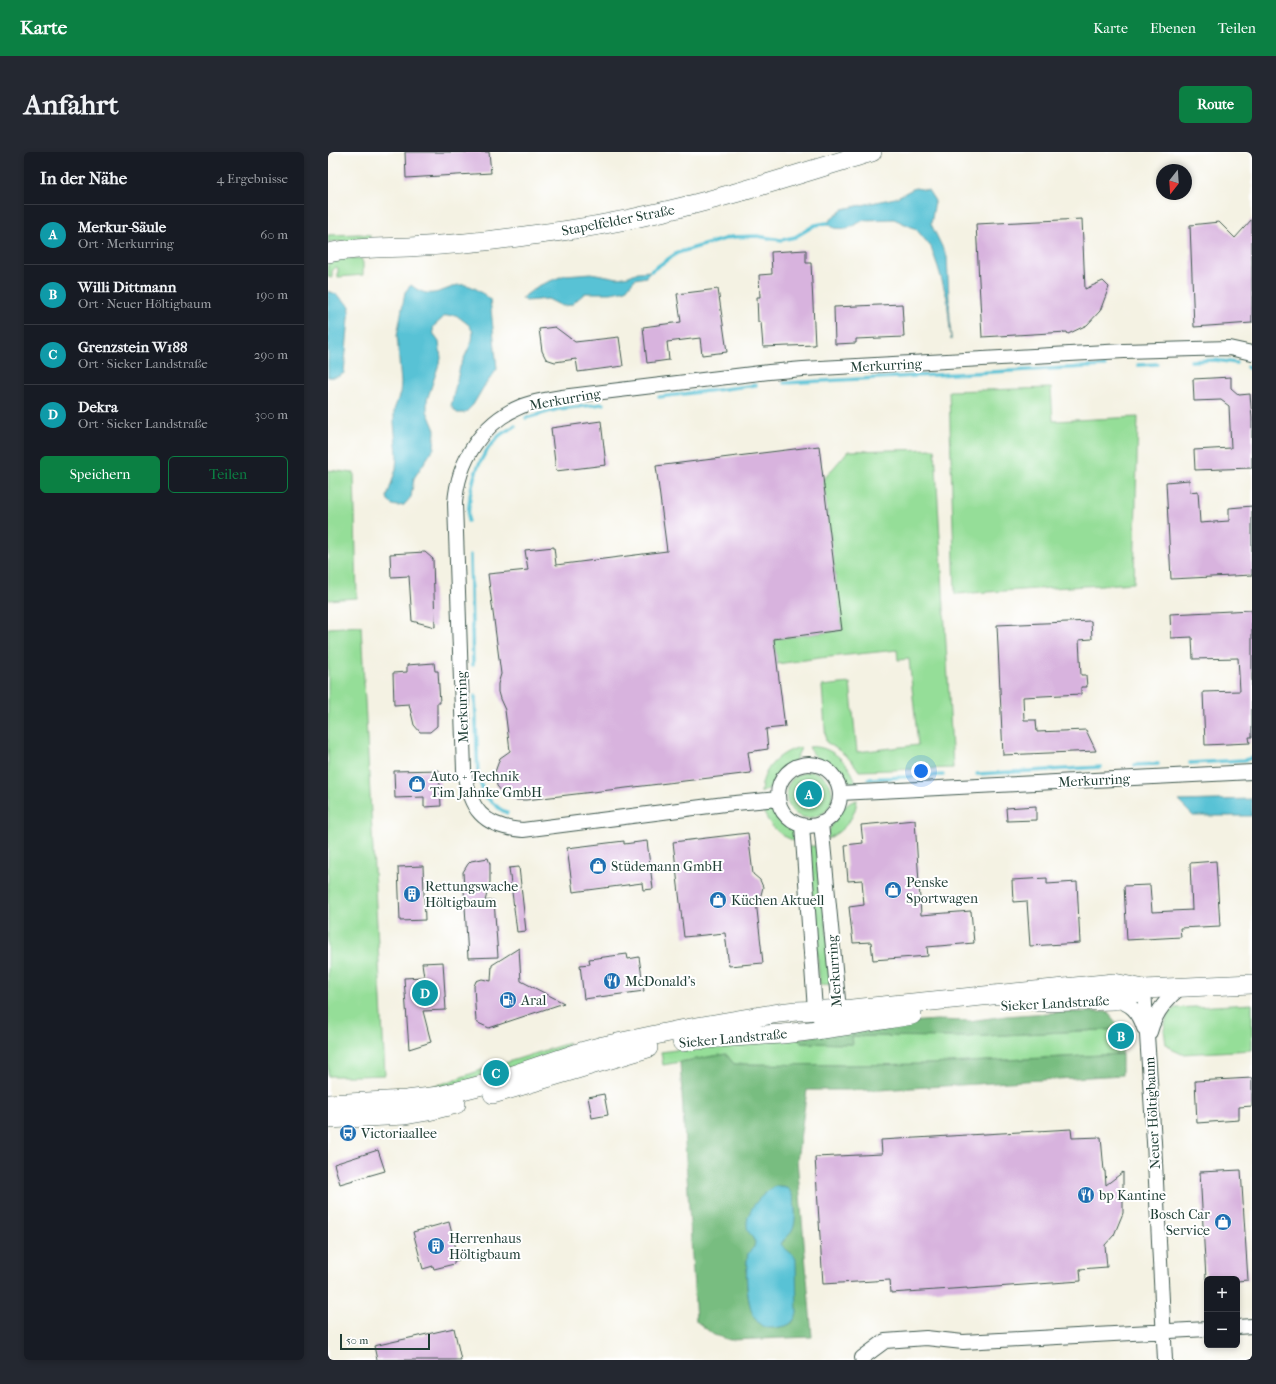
<!DOCTYPE html>
<html lang="de">
<head>
<meta charset="utf-8">
<style>
  body { margin:0; font-family:"IM FELL French Canon",serif; background:#242831; color:#f1f3f6 }
  .controls { position:absolute; right:12px; bottom:12px; display:grid; overflow:hidden; border-radius:6px; box-shadow:0 2px 6px #0003 }
  .controls button { width:36px; height:36px; display:grid; place-items:center; padding:0; border:0; border-bottom:1px solid #363941; background:#171b24; color:#f1f3f6; font:20px sans-serif }
  .compass { position:absolute; left:828px; top:12px; width:36px; height:36px; border-radius:50%; background:#171b24; box-shadow:0 2px 6px #0003; rotate:197deg }
  .scale { position:absolute; left:12px; bottom:10px; width:90px; box-sizing:border-box; padding-left:4px; border:2px solid #1f3d34; border-top:0; font-size:11px; line-height:14px; white-space:nowrap; color:#1f3d34; -webkit-text-stroke:3px #fff; paint-order:stroke }
  .you { position:absolute; left:593px; top:619px; width:14px; height:14px; margin:-10px; border:3px solid #fff; border-radius:50%; background:#1a73e8; box-shadow:0 0 0 6px #1a73e833 }
  .badge { display:grid; place-items:center; width:26px; height:26px; border-radius:50%; background:#0b8043; color:#fff; font-size:13px; font-weight:700 }
  .pin { position:absolute; translate:-50% -50%; border:2px solid #fff; box-shadow:0 1px 4px #0006 }
  .list { margin:0; padding:0; list-style:none }
  h2 { display:flex; justify-content:space-between; align-items:center; height:52px; margin:0; padding:0 16px; font-size:17px }
  h2 small { font-size:13px; font-weight:400; color:#9ea1a6 }
  .list li { display:grid; grid-template-columns:26px 1fr auto; gap:12px; align-items:center; box-sizing:border-box; height:60px; padding:0 16px; border-top:1px solid #363941 }
  .list b { display:block; font-size:15px; white-space:nowrap }
  .list p { margin:0; font-size:13px; white-space:nowrap; color:#9ea1a6 }
  .list em { font-size:13px; font-style:normal; color:#9ea1a6 }
  .actions { display:flex; gap:8px; padding:12px 16px }
  .actions a { flex:1; padding:9px 0; border:1px solid #0b8043; border-radius:6px; text-align:center; font-size:14px; color:#0b8043 }
  .actions .main { background:#0b8043; color:#fff }
  .map { position:relative; flex:none; width:924px; height:1208px; overflow:hidden; border-radius:6px }
  header { display:flex; align-items:center; gap:24px; box-sizing:border-box; height:56px; padding:0 20px; background:#0b8043; color:#fff }
  header strong { font-size:19px }
  nav { display:flex; gap:22px; margin-inline-start:auto; font-size:14px }
  .intro { display:flex; align-items:center; justify-content:space-between; box-sizing:border-box; height:96px; padding:0 24px }
  h1 { margin:0; font-size:28px }
  .button { padding:10px 18px; border-radius:6px; background:#0b8043; color:#fff; font-size:14px; font-weight:700 }
  main { display:flex; gap:24px; padding:0 24px }
  aside { flex:1; background:#171b24; border-radius:6px; box-shadow:0 2px 6px #0003 }
  .map>svg:first-child { display:block }
</style>
</head>
<body>
<header>
<strong>Karte</strong>
<nav><a>Karte</a><a>Ebenen</a><a>Teilen</a></nav>
</header>
<div class="intro"><h1>Anfahrt</h1><a class="button">Route</a></div>
<main>
<aside>
<h2>In der Nähe<small>4 Ergebnisse</small></h2>
<ul class="list">
<li><span class="badge" style="background:#0f9aa8">A</span><div><b>Merkur-Säule</b><p>Ort · Merkurring</p></div><em>60 m</em></li>
<li><span class="badge" style="background:#0f9aa8">B</span><div><b>Willi Dittmann</b><p>Ort · Neuer Höltigbaum</p></div><em>190 m</em></li>
<li><span class="badge" style="background:#0f9aa8">C</span><div><b>Grenzstein W188</b><p>Ort · Sieker Landstraße</p></div><em>290 m</em></li>
<li><span class="badge" style="background:#0f9aa8">D</span><div><b>Dekra</b><p>Ort · Sieker Landstraße</p></div><em>300 m</em></li>
</ul>
<div class="actions"><a class="main">Speichern</a><a>Teilen</a></div>
</aside>
<div class="map">
<svg width="924" height="1208" viewBox="0 0 924 1208">
  <rect width="100%" height="100%" fill="#fff"/>
  <filter id="ink" filterUnits="userSpaceOnUse"><feTurbulence type="fractalNoise" baseFrequency=".025" numOctaves="2"/><feDisplacementMap in="SourceGraphic" scale="8" xChannelSelector="R" yChannelSelector="G"/><feConvolveMatrix kernelMatrix="1 2 1 2 8 2 1 2 1" color-interpolation-filters="sRGB"/></filter>
  <filter id="wash" filterUnits="userSpaceOnUse"><feTurbulence type="fractalNoise" baseFrequency=".012" numOctaves="4" result="noise"/><feDisplacementMap in="SourceGraphic" scale="16" xChannelSelector="R" yChannelSelector="G"/><feGaussianBlur stdDeviation="0.9" result="paint"/><feColorMatrix in="noise" values="0 0 0 0 0 0 0 0 0 0 0 0 0 0 0 0 0 1.4 0 .05"/><feComposite in="paint" operator="in"/></filter>
  <g filter="url(#wash)">
    <rect width="100%" height="100%" fill="#f4f2e3"/>
    <path fill="#95de98" stroke="#5a8e66" d="M32,82L42,83V88L0,90V83Z
      M0,106H33L35,111V123L10,125V116L8,115L4,119V126L0,125Z
      M723,236L725,269L810,265L806,431L627,442L621,239Z
      M607,297L625,616L531,619C523,606 511,598 498,590L494,534L522,531L529,600L590,593L581,507L570,508L569,498L491,506L449,512L446,487L514,478L495,328L520,299Z
      M0,318L26,321L29,446L0,448Z
      M33,474L57,923L28,924H0V476Z
      M481,595C502,592 525,613 528,633C516,628 514,623 505,615C493,605 491,613 481,595Z
      M473,596L467,609L454,619L442,636L433,641C434,617 449,602 472,595Z
      M478,620C507,616 515,659 486,665C456,672 446,626 478,620Z
      M529,648C527,667 515,679 499,687C501,674 515,650 529,648Z
      M434,656C450,658 467,675 470,690C452,685 440,673 434,656Z
      M480,694H490L504,832L492,833Z
      M924,852V898L854,902L843,897L838,892L836,878L838,868L843,859L847,856Z
      M794,877V902L602,912L525,913L406,912L398,902L335,913L333,900L383,893L471,886L473,891L524,892V884L637,885Z
      M241,891L236,898L165,923L167,914Z
      M156,917L152,924L137,932L78,939L114,932Z"/>
    <path fill="#78bd80" stroke="#4c7d5a" fill-rule="evenodd" d="M734,860H779L794,877L637,885L524,884L525,892L473,891L471,886L580,870L609,868L641,869L678,864Z
      M398,902L406,912L525,913L602,912L794,902V923L551,938H479L469,1008L484,1185L402,1188L386,1183L368,1169L352,910ZM448,1034L458,1035L465,1045L467,1061L459,1085L453,1092L469,1161L464,1171L429,1168C417,1151 417,1120 420,1101L426,1095L427,1090L420,1077Z"/>
    <path fill="#59c2d5" stroke="#3c8084" d="M587,36L600,38L607,49L603,72L619,105L623,188L619,146L610,115L603,95L588,77L566,67L536,68L519,77L506,76L499,71L515,57L567,46Z
      M323,119L318,125L307,127L298,138L283,141H257L243,153L234,154L220,147L198,149L194,146L210,134L237,123L263,121L290,126L301,124L310,120Z
      M83,133C98,145 106,142 122,136C124,135 128,133 131,133C143,131 153,140 162,147L169,217L155,236L145,253L137,261H129L123,254L132,215L144,189L145,180L141,173L128,163L117,164L105,175L106,183L111,190L113,206L99,248V259L107,278L106,296L86,326L83,345L76,353C68,355 61,354 59,345L68,317L69,302L66,271V258L72,241L73,231L69,184L77,140Z
      M0,139L8,142L22,154L16,221C11,225 7,226 0,225Z
      M924,647V664H865L850,649Z
      M448,1034C451,1034 456,1034 458,1035C468,1041 469,1068 465,1077C463,1083 456,1086 453,1092C457,1098 464,1100 468,1107L469,1161C466,1170 462,1174 452,1175C446,1176 439,1177 434,1174C417,1163 417,1118 420,1101L426,1095L427,1090C425,1086 422,1083 420,1079C414,1061 434,1041 448,1034Z"/>
    <g fill="none" stroke-linecap="round" stroke-linejoin="round">
      <path stroke="#59c2d5" stroke-width="3.5" d="M323,119L349,101L403,85L429,84L453,88L467,85L487,73L499,71
        M863,209L887,208L908,211
        M810,213L829,212
        M919,215L924,218
        M456,231L777,214
        M331,245L428,233
        M198,266L230,257L275,252
        M140,369C141,338 146,310 169,286C173,281 181,278 187,274
        M142,403L145,513
        M147,544L150,625L158,645L172,657L179,661
        M862,611L916,608L924,606
        M807,613L830,612
        M649,622L773,615
        M540,627L615,623"/>
    </g>
    <g id="blocks">
      <path fill="#d8b3de" d="M77,0H161L163,21L78,26Z
        M754,67L757,137L775,129L781,135L772,159L759,173L740,182L739,180L654,185L648,72Z
        M924,67V171L866,175L862,73L891,70L907,86Z
        M478,98V111H483L487,193L435,195L433,170H430L429,145H432L431,123L444,122L443,100Z
        M390,137L399,200L374,203L372,186L339,190L341,208L319,211L315,175L353,170L349,142Z
        M574,152L576,185L528,187V191L507,192L506,155Z
        M227,175L247,190L291,185L295,214L250,220L248,207L227,210L218,207L214,199L211,177Z
        M903,225V236L911,243L922,242L924,266V316L867,318L866,298L903,296L901,254L893,248L866,249L865,227Z
        M273,269L278,313L228,319L223,276Z
        M491,294L514,478L446,487L457,575L438,577L440,597L420,600L423,621L198,648H188L176,642L169,634L167,620L172,606L182,599L177,558L172,547L170,540V532L173,522L160,422L200,418L197,398L226,395L228,413L339,399L328,314Z
        M861,328L862,340L870,339L872,371L901,369V356L924,354V423L843,427L838,330Z
        M97,400L105,407L107,475L84,469L81,424L63,425L62,402Z
        M924,458V585H921L922,591L877,593L875,540L912,539L910,506L865,507L864,485L843,486L842,462Z
        M763,469L764,487L751,488L753,523H758L759,535H753V542L695,545L696,568H708L709,580L758,578L768,599L675,603L669,473Z
        M106,511L107,519H110L112,551H109V574L102,580H92L86,573L81,552L66,553L65,521L79,520V513Z
        M111,618L113,654L96,655V645L67,646L66,619Z
        M708,654V668L679,669L678,656Z
        M587,668L593,763L643,759L646,791L599,795L600,804L545,808L543,790L525,791L521,755L536,753L535,741L534,728L520,729L517,693L535,691L533,673Z
        M420,681L425,722L432,728L435,735L433,743L428,749L435,811L401,814L397,781L356,785L345,690Z
        M296,689V692L319,689L325,737L315,738L314,731L245,740L239,696Z
        M160,706L162,712V730L157,749L166,748L170,805L140,806L135,720L140,712L143,709Z
        M888,709L892,774L852,776L853,785L799,788L796,734L822,733L824,760L864,758L862,711Z
        M95,714L97,768L72,769L70,715Z
        M191,715L198,779L189,780L181,716Z
        M719,726V732L749,730L752,791L702,794L699,749L685,750L684,728Z
        M191,796L193,829L236,851L161,876L148,870L146,834L148,829L154,827L163,829L164,813Z
        M299,802L300,807L311,805L316,839L256,847L252,813L262,812L261,807Z
        M115,810L118,858L95,859L103,890L81,897L76,826L96,825L94,811Z
        M924,926V954L911,955V968L869,971L867,929Z
        M276,942L280,963L264,966L260,945Z
        M743,977L744,986L773,985L776,1019H777L778,1033L795,1020V1061L786,1083L777,1093L779,1115L752,1117L753,1129L639,1137V1136L563,1141L562,1128L495,1132L487,1005L554,1002L553,988Z
        M50,998L57,1019L12,1032L6,1012Z
        M913,1018L920,1128L909,1129V1127H878L872,1020Z
        M121,1070L131,1108L126,1109V1112L106,1117L105,1114L95,1117L85,1080Z
        M126,1176L133,1208H49L46,1194Z"/>
    </g>
  </g>
  <g filter="url(#ink)">
    <use href="#blocks" fill-opacity="0" stroke="#3f584e" stroke-width="1"/>
    <g fill="none" stroke-linecap="round" stroke-linejoin="round">
      <g stroke="#3f584e" stroke-width="16">
        <path id="street" d="M450 643a31 31 0 1 1 62 0a31 31 0 1 1-62 0Z
          M512,641L924,620
          M450,647L397,652L195,678C155,675 141,657 136,618L127,351C130,309 154,270 194,254C210,248 226,246 242,244L441,220L475,217L796,199L901,196L924,201
          M493,671L511,858L506,865
          M474,673L487,858L492,866
          M816,837L826,990L837,1208
          M787,848C803,851 811,860 816,876
          M822,880C827,861 837,848 852,836
          M909,1175L924,1174
          M534,1206L557,1189L598,1186L635,1190L879,1177"/>
      </g>
      <g stroke="#3f584e" stroke-width="20">
        <path id="secondary" d="M0,101C27,95 54,96 81,95C122,93 163,89 204,83C246,78 288,71 329,61C402,45 473,21 544,0
          M710,850L787,848L816,837
          M354,890C387,885 421,884 454,882C498,878 541,870 584,863
          M165,942L320,896
          M0,952L78,948L111,944L158,932L253,900L275,894L351,878L451,861L468,859L524,857L786,831L816,837L924,832
          M0,967L77,963L100,959L128,952"/>
      </g>
      <use href="#street" stroke="#fff" stroke-width="14"/>
      <use href="#secondary" stroke="#fff" stroke-width="19"/>
    </g>
  </g>
  <defs>
    <g id="shop-disc" transform="scale(0.9)"><circle r="9.5" fill="#1f6fb2" stroke="#fff"/><path d="M-5-2.5h2.3a2.7 3.5 0 0 1 5.4 0H5L5.5 6h-11ZM-1.5-2.5h3a1.5 2.3 0 0 0-3 0Z" fill="#fff"/></g>
    <g id="building-disc" transform="scale(0.9)"><circle r="9.5" fill="#1f6fb2" stroke="#fff"/><path d="M-4-6H4V6H1V3H-1V6H-4ZM-2.5-4.3h1.7v1.8h-1.7ZM.8-4.3h1.7v1.8H.8ZM-2.5-1h1.7V.8h-1.7ZM.8-1h1.7V.8H.8Z" fill="#fff"/></g>
    <g id="restaurant-disc" transform="scale(0.9)"><circle r="9.5" fill="#1f6fb2" stroke="#fff"/><path d="M-5-6h1v4h1v-4h1v4h1v-4h1v5L-1.5 .5V6h-2V.5L-5-1ZM5-6V6H3V1.5H1.5Q1.5-4 5-6Z" fill="#fff"/></g>
    <g id="fuel-disc" transform="scale(0.9)"><circle r="9.5" fill="#1f6fb2" stroke="#fff"/><path d="M-5.5-6h7V0h2V4h1.3V-2.5L3-4.5l.8-.8L6-3V5H2.5V1h-1V6h-7ZM-4.2-4.7v3.2H.2V-4.7Z" fill="#fff"/></g>
    <g id="bus-disc" transform="scale(0.9)"><circle r="9.5" fill="#1f6fb2" stroke="#fff"/><path d="M-5-6H5V4H4V6H2V4H-2V6H-4V4H-5ZM-3.5-4V0h7V-4ZM-3.5 1.2v1.5H-2V1.2ZM2 1.2v1.5H3.5V1.2Z" fill="#fff"/></g>
  </defs>
  <g fill-rule="evenodd">
    <use href="#shop-disc" x="89" y="632"/>
    <use href="#shop-disc" x="270" y="714"/>
    <use href="#shop-disc" x="565" y="738"/>
    <use href="#building-disc" x="84" y="742"/>
    <use href="#shop-disc" x="390" y="748"/>
    <use href="#restaurant-disc" x="284" y="829"/>
    <use href="#fuel-disc" x="180" y="848"/>
    <use href="#bus-disc" x="20" y="981"/>
    <use href="#restaurant-disc" x="758" y="1043"/>
    <use href="#shop-disc" x="895" y="1070"/>
    <use href="#building-disc" x="108" y="1094"/>
  </g>
  <g text-anchor="middle" stroke-width="4" stroke-linejoin="round" paint-order="stroke">
    <g font-size="14" fill="#1f3d34" stroke="#fff">
      <text transform="translate(290 68) rotate(-11)" y="5">Stapelfelder Straße</text>
      <text transform="translate(558 213) rotate(-3)" y="5">Merkurring</text>
      <text transform="translate(237 247) rotate(-10)" y="5">Merkurring</text>
      <text transform="translate(134 555) rotate(-92)" y="5">Merkurring</text>
      <text transform="translate(766 628) rotate(-3)" y="5">Merkurring</text>
      <text transform="translate(506 819) rotate(-94)" y="5">Merkurring</text>
      <text transform="translate(727 851) rotate(-3)" y="5">Sieker Landstraße</text>
      <text transform="translate(405 886) rotate(-5)" y="5">Sieker Landstraße</text>
      <text transform="translate(824 961) rotate(-93)" y="5">Neuer Höltigbaum</text>
    </g>
    <g font-size="14" fill="#1f3d34" stroke="#fff" text-anchor="start">
      <text x="102" y="629">Auto + Technik<tspan x="102" dy="16">Tim Jahnke GmbH</tspan></text>
      <text x="283" y="719">Stüdemann GmbH</text>
      <text x="578" y="735">Penske<tspan x="578" dy="16">Sportwagen</tspan></text>
      <text x="97" y="739">Rettungswache<tspan x="97" dy="16">Höltigbaum</tspan></text>
      <text x="403" y="753">Küchen Aktuell</text>
      <text x="297" y="834">McDonald's</text>
      <text x="193" y="853">Aral</text>
      <text x="33" y="986">Victoriaallee</text>
      <text x="771" y="1048">bp Kantine</text>
      <text x="882" y="1067" text-anchor="end">Bosch Car<tspan x="882" dy="16">Service</tspan></text>
      <text x="121" y="1091">Herrenhaus<tspan x="121" dy="16">Höltigbaum</tspan></text>
    </g>
  </g>
</svg>
<div class="controls">
<button>+</button>
<button>−</button>
</div>
<svg class="compass" viewBox="-18 -18 36 36"><path d="M0-13l5 13h-10z" fill="#e53935"/><path d="M0 13l5-13h-10z" fill="#9ea1a6"/></svg>
<div class="scale">50 m</div>
<div class="you"></div>
<div class="pin badge" style="left:481px;top:642px;background:#0f9aa8">A</div>
<div class="pin badge" style="left:793px;top:884px;background:#0f9aa8">B</div>
<div class="pin badge" style="left:168px;top:921px;background:#0f9aa8">C</div>
<div class="pin badge" style="left:97px;top:841px;background:#0f9aa8">D</div>
</div>
</main>
</body>
</html>
